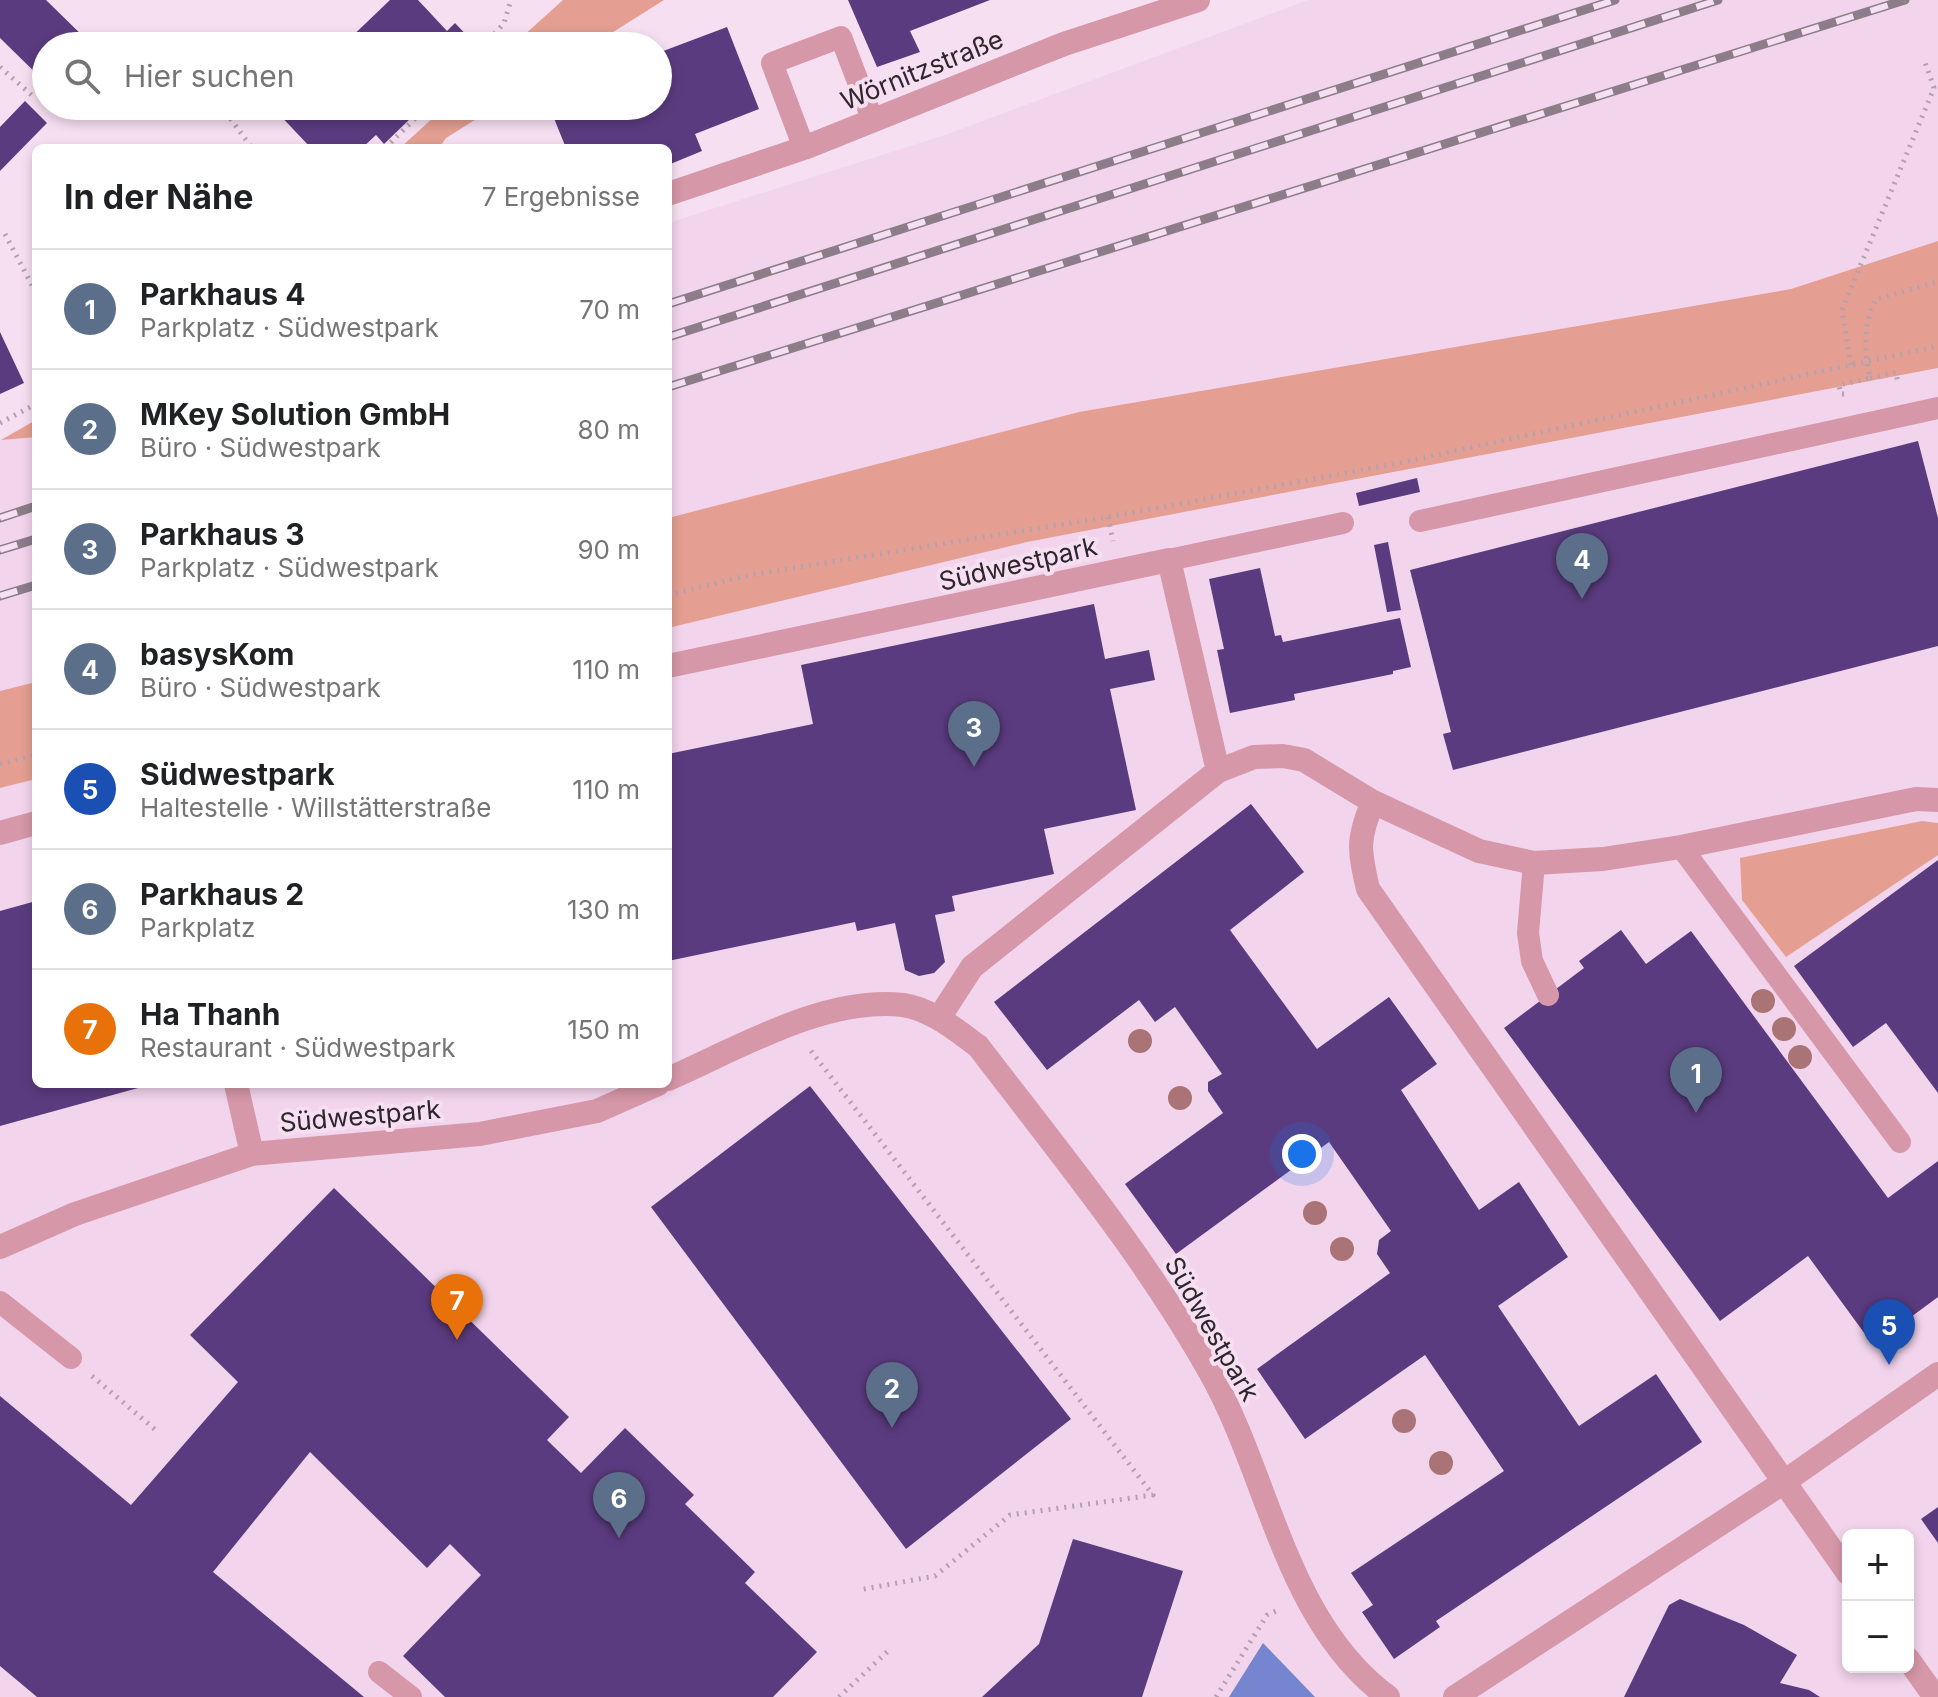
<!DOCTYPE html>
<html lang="de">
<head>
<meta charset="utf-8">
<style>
  body { margin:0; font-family:Inter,sans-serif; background:#f2f2f2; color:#202124 }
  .controls { position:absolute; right:24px; bottom:24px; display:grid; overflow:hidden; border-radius:12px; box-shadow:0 4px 12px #0003 }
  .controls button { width:72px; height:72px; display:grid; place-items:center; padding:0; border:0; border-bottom:2px solid #e0e0e0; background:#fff; color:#202124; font:40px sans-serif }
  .you { position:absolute; left:1302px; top:1154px; width:28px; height:28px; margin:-20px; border:6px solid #fff; border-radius:50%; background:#1a73e8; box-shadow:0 0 0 12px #1a73e833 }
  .badge { display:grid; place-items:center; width:52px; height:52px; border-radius:50%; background:#3f857d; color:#fff; font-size:26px; font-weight:700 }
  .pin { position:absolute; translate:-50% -66px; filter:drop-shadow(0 2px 4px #0008) }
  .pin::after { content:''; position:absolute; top:42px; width:28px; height:24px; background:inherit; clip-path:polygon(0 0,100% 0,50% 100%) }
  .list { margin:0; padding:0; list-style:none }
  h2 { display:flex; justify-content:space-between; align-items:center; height:104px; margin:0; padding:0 32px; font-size:34px }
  h2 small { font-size:26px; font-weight:400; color:#757577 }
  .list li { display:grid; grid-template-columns:52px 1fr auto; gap:24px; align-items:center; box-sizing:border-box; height:120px; padding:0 32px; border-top:2px solid #e0e0e0 }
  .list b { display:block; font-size:30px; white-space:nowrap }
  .list p { margin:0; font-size:26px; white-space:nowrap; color:#757577 }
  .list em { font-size:26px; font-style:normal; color:#757577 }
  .icon { flex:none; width:44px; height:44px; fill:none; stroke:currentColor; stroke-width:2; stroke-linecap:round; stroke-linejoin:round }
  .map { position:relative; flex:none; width:1938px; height:1697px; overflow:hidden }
  .search { position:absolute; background:#fff; box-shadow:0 4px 12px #0003; left:32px; top:32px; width:640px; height:88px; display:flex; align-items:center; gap:20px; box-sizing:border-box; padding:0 28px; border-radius:44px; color:#757577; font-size:30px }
  .panel { position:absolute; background:#fff; box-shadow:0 4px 12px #0003; left:32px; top:144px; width:640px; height:944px; border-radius:12px }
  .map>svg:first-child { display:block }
</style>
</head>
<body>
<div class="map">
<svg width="1938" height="1697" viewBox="0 0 1938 1697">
  <rect width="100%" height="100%" fill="#f6dff1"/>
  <path fill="#f2d4ec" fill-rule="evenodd" d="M1308,0H1938V241L1791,289L1079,412L668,518V223L945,135Z
    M1938,368V1697H0V788L36,779V1084H668V628L1027,542ZM1848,1535H1908V1667H1848Z
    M36,420V682L0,691V440Z"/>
  <path fill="#e49f92" d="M563,0H664L591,46H512Z
    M446,106H497L446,138L439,148H400Z
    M1938,241V368L1027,542L668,628V518L1079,412L1791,289Z
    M36,420V437L1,440Z
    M36,682V779L0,788V691Z
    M1922,821L1938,823V855L1786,957L1742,900L1740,858Z"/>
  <path fill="#7685cf" d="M1263,1643L1315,1697H1229Z"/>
  <path fill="#5b3b7f" d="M0,0H46L93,46H46V83L0,38Z
    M390,0H418L447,31L455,23L473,42L469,46H342Z
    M848,0H990L910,31L920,52L877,67Z
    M727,27L759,109L695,134L702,151L668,165V148H566L549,106H658V53Z
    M25,101L47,123L0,171V127Z
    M70,106H90L80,116Z
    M280,106H406L403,109L412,117L384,144L376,135L362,148H311L275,110Z
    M0,332L24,383L0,394Z
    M1918,441L1938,518V646L1453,770L1443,734L1451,732L1410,570Z
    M1417,478L1420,492L1359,506L1356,493Z
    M1388,542L1401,610L1387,612L1374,545Z
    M1260,568L1275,636L1281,635L1283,642L1400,618L1411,667L1393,671V674L1294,694L1295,700L1230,713L1217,650L1224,649L1209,579Z
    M1094,604L1105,659L1149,650L1155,680L1110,689L1136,810L1044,829L1054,874L952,896L955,911L935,915L945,962L934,973L919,976L905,970L895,923L857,931L855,922L668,961V754L813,724L801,665Z
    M1251,804L1304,872L1230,930L1317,1049L1389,997L1437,1064L1401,1090L1479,1210L1519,1182L1568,1257L1498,1306L1579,1426L1656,1374L1702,1442L1436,1621L1440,1627L1394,1659L1362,1612L1373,1605L1351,1573L1504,1471L1425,1355L1305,1439L1257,1369L1390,1273L1377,1254L1379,1240L1391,1231L1329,1142L1176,1254L1125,1184L1223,1113L1208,1091V1082L1222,1074L1175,1007L1155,1022L1139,1000L1047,1070L994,1002Z
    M1938,860V1093L1886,1023L1853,1047L1794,966Z
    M36,901V1084L149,1085L0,1126V911Z
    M1621,930L1646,964L1691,931L1888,1198L1938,1161V1297L1873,1345L1808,1256L1720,1321L1504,1028L1584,968L1579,961Z
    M810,1086L1071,1419L906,1549L651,1207Z
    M334,1188L569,1417L547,1440L581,1473L625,1428L694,1495L685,1504L755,1572L745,1583L817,1652L773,1697H445L403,1656L481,1575L450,1544L427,1568L310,1452L213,1572L364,1697H37L0,1666V1396L131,1505L238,1382L190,1335Z
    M1938,1507V1543L1921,1519Z
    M1073,1539L1183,1571L1142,1697H982L1039,1644Z
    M1680,1599L1744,1625L1797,1655L1780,1683L1809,1690L1820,1697H1624L1669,1605Z"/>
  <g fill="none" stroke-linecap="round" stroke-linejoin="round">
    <path stroke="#b3a1af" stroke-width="5" stroke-dasharray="2 6" stroke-linecap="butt" d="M484,46L504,23L511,0
      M0,67L35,98
      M221,106L252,148
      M385,148L428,106
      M5,234L36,293
      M1851,365L1842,310L1934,88L1925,62
      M1870,378L1896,372L1898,384
      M1844,394H1841L1839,385L1870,378C1864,351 1863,324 1876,299L1938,282
      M0,423L36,404
      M1108,517L1113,541
      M668,595L750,575L1108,517L1399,463L1938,346
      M0,764L36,755
      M811,1051L1153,1495L1010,1515L935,1576L859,1590
      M92,1376L158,1432
      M839,1697L888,1651
      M1216,1697L1267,1615L1281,1609"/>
    <path stroke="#d697a8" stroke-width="22" d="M804,148L772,63L841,37L873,121
      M1420,521L1938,408
      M1169,560L1343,523
      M1681,847L1900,1142
      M1534,863L1528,933L1532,961L1548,995
      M0,1302L71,1358
      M379,1672L411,1697"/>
    <path stroke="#d697a8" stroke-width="24" d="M668,194L804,148L1064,44L1198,0
      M668,666L1169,560L1218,771
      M1373,802C1357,839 1359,850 1368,889L1848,1573
      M0,833L36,823
      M939,1018L972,967L1218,771L1254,757L1283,756L1304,760L1373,802L1479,851L1534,863L1603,859L1681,847L1916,799L1938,800
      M668,1079C737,1049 825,996 903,1005C931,1009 956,1030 978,1046C1059,1152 1145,1256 1210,1372C1270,1478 1285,1621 1388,1697
      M236,1084L252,1154
      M0,1247L75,1214L252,1154L480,1134L597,1111L658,1084
      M1908,1659L1935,1697
      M1455,1697L1784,1482L1938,1374"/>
    <g stroke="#8c7d89" stroke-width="9">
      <path id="rail" d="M668,304L1615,0
        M668,337L1718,0
        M668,387L1905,0
        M0,518L36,506
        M0,550L36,539
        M0,596L36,585"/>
    </g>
    <use href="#rail" stroke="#f6dff1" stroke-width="6" stroke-dasharray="18" stroke-linecap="butt"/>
  </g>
  <g fill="#aa7476">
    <circle cx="1763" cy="1001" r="12"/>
    <circle cx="1784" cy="1029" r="12"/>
    <circle cx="1140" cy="1041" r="12"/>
    <circle cx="1800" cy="1057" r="12"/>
    <circle cx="1180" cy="1098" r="12"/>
    <circle cx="1315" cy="1213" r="12"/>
    <circle cx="1342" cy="1249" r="12"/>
    <circle cx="1404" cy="1421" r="12"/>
    <circle cx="1441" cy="1463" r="12"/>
  </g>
  <g text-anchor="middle" stroke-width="8" stroke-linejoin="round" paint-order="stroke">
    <g font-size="26" fill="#2f262d" stroke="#f6dff1">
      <text transform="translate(922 70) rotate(-22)" y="9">Wörnitzstraße</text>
      <text transform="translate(1018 564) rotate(-13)" y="9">Südwestpark</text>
      <text transform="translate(360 1116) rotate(-5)" y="9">Südwestpark</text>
      <text transform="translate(1212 1329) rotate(60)" y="9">Südwestpark</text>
    </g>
  </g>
</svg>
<div class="controls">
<button>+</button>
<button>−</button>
</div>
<div class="you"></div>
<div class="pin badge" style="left:1696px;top:1113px;background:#5c6f8a">1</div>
<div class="pin badge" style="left:892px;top:1428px;background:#5c6f8a">2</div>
<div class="pin badge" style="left:974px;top:767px;background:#5c6f8a">3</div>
<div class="pin badge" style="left:1582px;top:599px;background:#5c6f8a">4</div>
<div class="pin badge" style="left:1889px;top:1365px;background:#1a4fb4">5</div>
<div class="pin badge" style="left:619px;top:1538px;background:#5c6f8a">6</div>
<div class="pin badge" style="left:457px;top:1340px;background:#e8710a">7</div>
<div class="search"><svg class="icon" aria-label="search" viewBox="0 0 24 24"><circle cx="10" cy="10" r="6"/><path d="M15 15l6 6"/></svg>Hier suchen</div>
<section class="panel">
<h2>In der Nähe<small>7 Ergebnisse</small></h2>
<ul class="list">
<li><span class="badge" style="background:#5c6f8a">1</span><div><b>Parkhaus 4</b><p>Parkplatz · Südwestpark</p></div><em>70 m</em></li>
<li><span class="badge" style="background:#5c6f8a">2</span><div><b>MKey Solution GmbH</b><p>Büro · Südwestpark</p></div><em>80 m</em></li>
<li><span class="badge" style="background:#5c6f8a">3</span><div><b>Parkhaus 3</b><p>Parkplatz · Südwestpark</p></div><em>90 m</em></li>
<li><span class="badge" style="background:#5c6f8a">4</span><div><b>basysKom</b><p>Büro · Südwestpark</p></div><em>110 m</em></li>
<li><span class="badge" style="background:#1a4fb4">5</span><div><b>Südwestpark</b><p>Haltestelle · Willstätterstraße</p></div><em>110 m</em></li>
<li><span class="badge" style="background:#5c6f8a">6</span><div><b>Parkhaus 2</b><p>Parkplatz</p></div><em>130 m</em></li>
<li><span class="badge" style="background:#e8710a">7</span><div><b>Ha Thanh</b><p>Restaurant · Südwestpark</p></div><em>150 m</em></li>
</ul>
</section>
</div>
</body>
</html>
